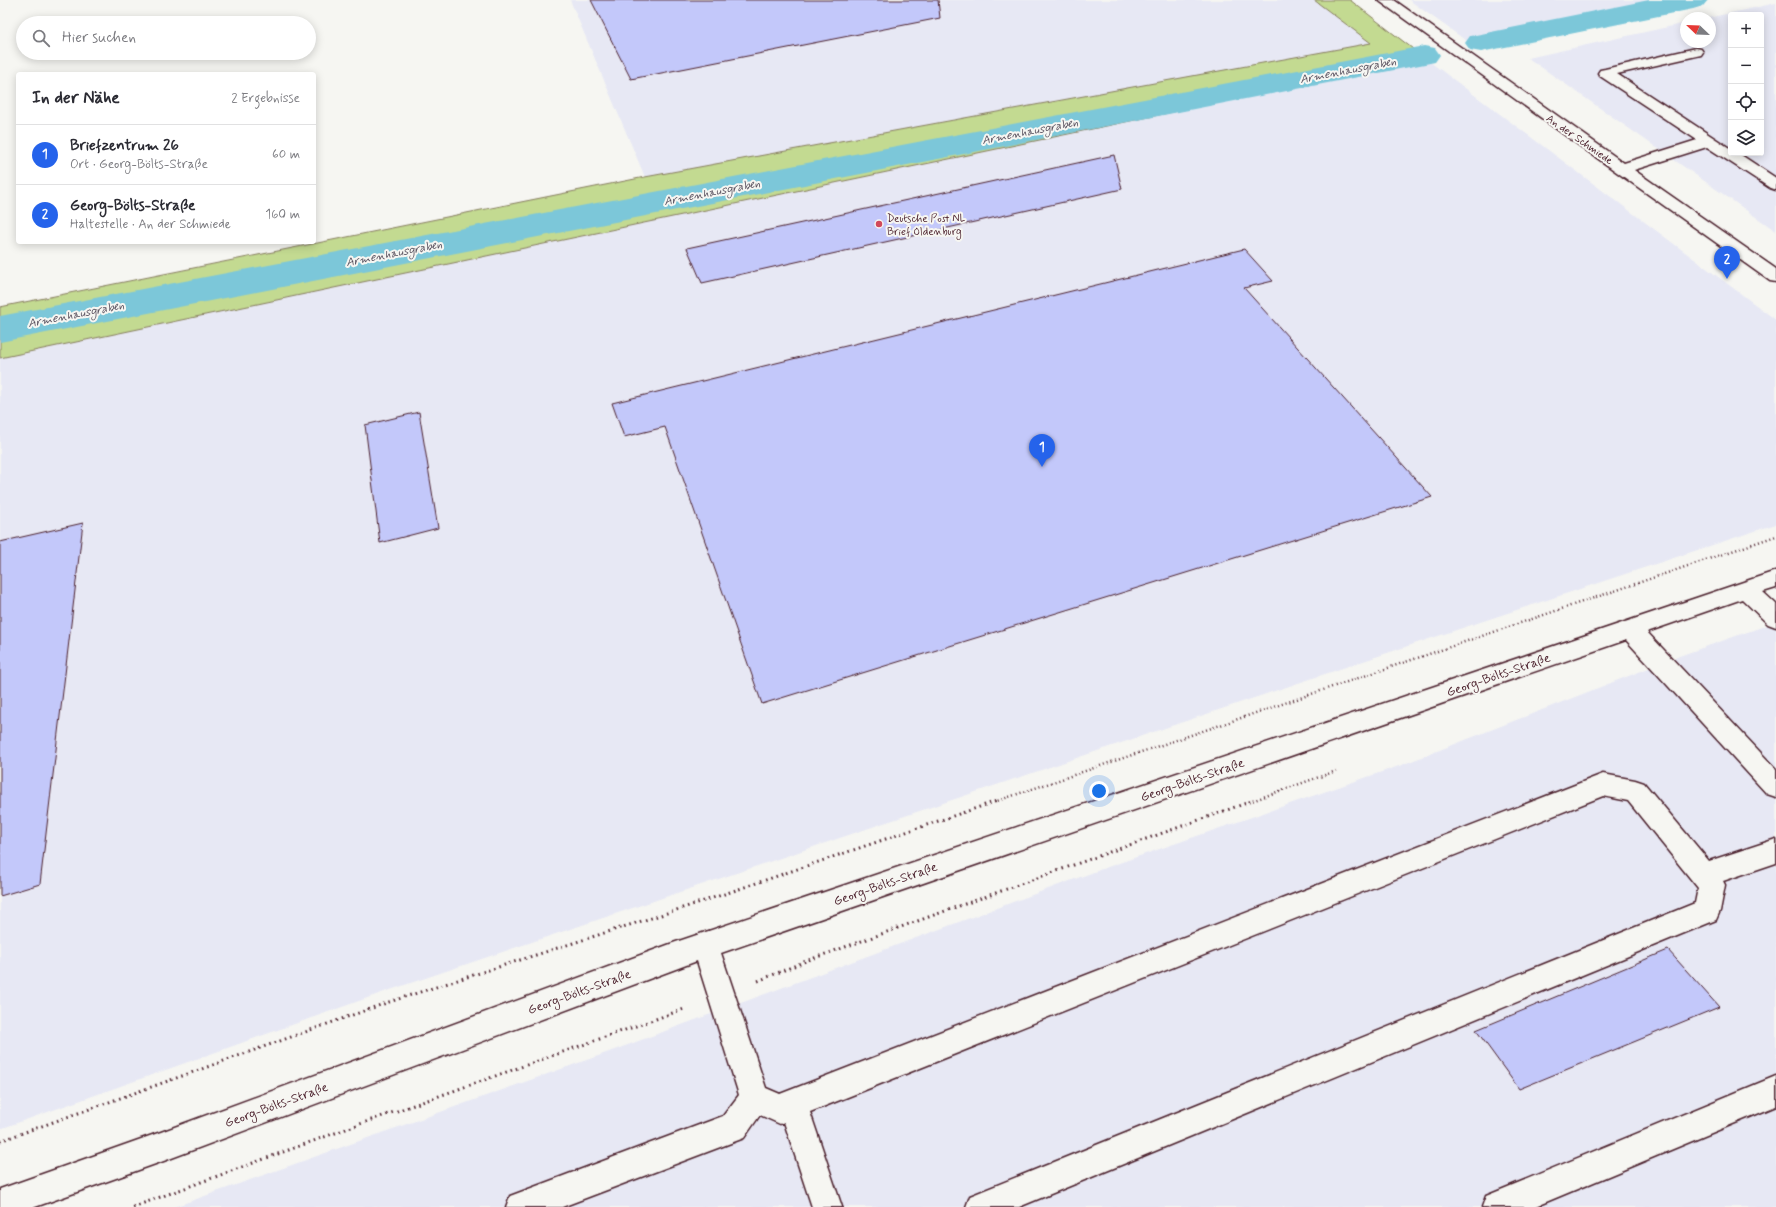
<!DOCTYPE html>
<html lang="de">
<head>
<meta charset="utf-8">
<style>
  body { margin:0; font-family:Mynerve,sans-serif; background:#f7f7f7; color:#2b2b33 }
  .controls { position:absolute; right:12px; top:12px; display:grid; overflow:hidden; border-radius:4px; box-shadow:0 2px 10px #0003 }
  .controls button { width:36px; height:36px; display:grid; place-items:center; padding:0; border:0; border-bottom:1px solid #e1e1e2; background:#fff; color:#2b2b33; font:20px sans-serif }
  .compass { position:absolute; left:1680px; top:12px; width:36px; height:36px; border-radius:50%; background:#fff; box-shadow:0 2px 10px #0003; rotate:293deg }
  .you { position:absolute; left:1099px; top:791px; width:14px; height:14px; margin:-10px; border:3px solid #fff; border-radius:50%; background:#1a73e8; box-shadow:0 0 0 6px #1a73e833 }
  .badge { display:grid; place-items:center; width:26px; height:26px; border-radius:50%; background:#2563eb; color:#fff; font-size:13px; font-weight:700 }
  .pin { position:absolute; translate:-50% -33px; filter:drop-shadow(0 1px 2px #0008) }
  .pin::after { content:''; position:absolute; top:21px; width:14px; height:12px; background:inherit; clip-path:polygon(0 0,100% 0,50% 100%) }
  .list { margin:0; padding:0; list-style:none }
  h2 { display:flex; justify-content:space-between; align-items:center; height:52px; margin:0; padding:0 16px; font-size:17px }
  h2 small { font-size:13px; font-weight:400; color:#7c7c81 }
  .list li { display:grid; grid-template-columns:26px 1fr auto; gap:12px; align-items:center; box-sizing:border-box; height:60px; padding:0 16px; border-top:1px solid #e1e1e2 }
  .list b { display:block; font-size:15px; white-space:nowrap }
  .list p { margin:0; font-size:13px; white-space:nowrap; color:#7c7c81 }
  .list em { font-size:13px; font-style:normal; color:#7c7c81 }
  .icon { flex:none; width:22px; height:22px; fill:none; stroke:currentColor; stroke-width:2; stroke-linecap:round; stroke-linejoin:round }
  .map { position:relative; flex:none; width:1776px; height:1207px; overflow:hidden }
  .search { position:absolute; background:#fff; box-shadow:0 2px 10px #0003; left:16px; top:16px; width:300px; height:44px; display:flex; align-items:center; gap:10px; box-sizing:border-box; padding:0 14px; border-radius:22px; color:#7c7c81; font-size:15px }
  .panel { position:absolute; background:#fff; box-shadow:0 2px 10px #0003; left:16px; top:72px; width:300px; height:172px; border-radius:4px }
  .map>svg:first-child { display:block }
</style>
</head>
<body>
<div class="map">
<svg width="1776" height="1207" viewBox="0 0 1776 1207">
  <rect width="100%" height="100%" fill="#f6f6f2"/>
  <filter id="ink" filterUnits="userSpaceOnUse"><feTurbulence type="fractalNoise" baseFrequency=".025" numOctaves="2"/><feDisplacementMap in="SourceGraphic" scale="8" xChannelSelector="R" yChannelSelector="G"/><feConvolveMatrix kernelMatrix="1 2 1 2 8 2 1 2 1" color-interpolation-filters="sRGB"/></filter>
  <g filter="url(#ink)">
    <path fill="#e7e8f4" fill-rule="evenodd" d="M570,0H1314L1372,43L645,177Z
      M1409,0H1673L1468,42Z
      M1776,3V231L1528,58L1686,23V42H1710V18H1708ZM1731,15H1761V153H1731Z
      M1426,59L1776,320V524L1414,644L387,991L0,1129V358Z
      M1776,622V1207H174L598,1056L1102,869L1399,766L1682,655Z"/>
    <path fill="#c3da91" stroke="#867c5e" d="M1314,0H1350L1426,59L0,358V307L645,177L1371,43Z"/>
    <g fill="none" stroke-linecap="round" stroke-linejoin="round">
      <path fill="#7bc7d9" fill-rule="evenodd" d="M1649,0H1708L1703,6L1693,9L1481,52L1470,50L1465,43L1470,36L1481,34Z
        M1424,46L1435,48L1440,55L1435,62L0,342V316Z"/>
    </g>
    <path fill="#c3c8fa" stroke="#4a1f2b" d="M591,0H938L940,18L631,79Z
      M1114,155L1122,189L702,283L687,248Z
      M1244,249L1273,281L1244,288L1432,497L762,704L665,427L624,437L612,403Z
      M419,412L438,528L380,543L365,425Z
      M83,523L40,884L0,896V542Z
      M1668,950L1719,1007L1519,1089L1476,1030Z"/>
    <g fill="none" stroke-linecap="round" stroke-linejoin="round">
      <g stroke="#4a1f2b" stroke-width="3">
        <path id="minor" d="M1378,0H1394L1624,163L1697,140L1600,76L1598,73L1600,70L1605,69L1696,48L1701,49L1703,52L1701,55L1617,74L1731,149V153H1738L1776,178V190L1770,188L1707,147L1634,170L1776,269V282L1770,281L1576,143Z
          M1776,571V588L1763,592L1776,604V627L1768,624L1742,599L1647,632L1776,769V797L1767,794L1626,640L721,953L766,1088L780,1094L1603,774L1635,780L1644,783L1709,861L1776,839V863L1723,881L1725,885L1720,911L1716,920L1019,1207H966L970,1196L1695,903L1698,888L1628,801L1603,796L810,1112L842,1207H812L784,1122L780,1124L760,1115L744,1138L562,1207H506L510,1196L723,1116L739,1095L697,961L161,1162L35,1207H0V1189L161,1132L673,943Z
          M1776,1076V1106L1534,1207H1482L1486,1196Z"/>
      </g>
      <path stroke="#4a1f2b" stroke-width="2.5" stroke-dasharray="1 3" stroke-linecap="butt" d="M994,802L1776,536
        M1249,802L1336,771"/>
      <path stroke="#4a1f2b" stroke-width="3" stroke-dasharray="1.5 4" stroke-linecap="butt" d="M758,981L806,961L1252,801
        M0,1141L389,1002L695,904L997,801
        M133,1207L346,1129L684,1009"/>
      <use href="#minor" fill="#f6f6f2" fill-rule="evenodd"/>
    </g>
  </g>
  <circle fill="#d1495b" stroke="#f6f6f2" stroke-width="1.5" cx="879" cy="224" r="4"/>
  <g text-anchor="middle" stroke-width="4" stroke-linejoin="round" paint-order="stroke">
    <g font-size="11" fill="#4a1f2b" stroke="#f6f6f2">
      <text transform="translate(1580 139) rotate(35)" y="4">An der Schmiede</text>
    </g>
    <g font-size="11" fill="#4a1f2b" stroke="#f6f6f2" text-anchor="start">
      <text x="887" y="222">Deutsche Post NL<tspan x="887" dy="13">Brief Oldenburg</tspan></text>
    </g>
    <g font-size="12" font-style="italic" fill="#59515f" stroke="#f6f6f2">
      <text transform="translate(1348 70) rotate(-11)" y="4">Armenhausgraben</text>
      <text transform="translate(1030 131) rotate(-11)" y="4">Armenhausgraben</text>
      <text transform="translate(712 192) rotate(-11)" y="4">Armenhausgraben</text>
      <text transform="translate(394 253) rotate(-11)" y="4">Armenhausgraben</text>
      <text transform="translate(76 314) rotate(-11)" y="4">Armenhausgraben</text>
    </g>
    <g font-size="13" fill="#4a1f2b" stroke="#f6f6f2">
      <text transform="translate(1498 674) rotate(-19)" y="5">Georg-Bölts-Straße</text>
      <text transform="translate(1192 779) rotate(-19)" y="5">Georg-Bölts-Straße</text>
      <text transform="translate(885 883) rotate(-19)" y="5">Georg-Bölts-Straße</text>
      <text transform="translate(579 991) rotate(-20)" y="5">Georg-Bölts-Straße</text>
      <text transform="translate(276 1104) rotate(-20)" y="5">Georg-Bölts-Straße</text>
    </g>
  </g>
</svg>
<div class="controls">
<button>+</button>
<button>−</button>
<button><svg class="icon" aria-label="locate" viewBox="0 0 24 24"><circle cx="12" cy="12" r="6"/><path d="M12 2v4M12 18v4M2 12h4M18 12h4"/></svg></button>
<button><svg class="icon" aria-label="layers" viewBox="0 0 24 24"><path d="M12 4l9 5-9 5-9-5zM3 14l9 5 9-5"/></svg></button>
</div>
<svg class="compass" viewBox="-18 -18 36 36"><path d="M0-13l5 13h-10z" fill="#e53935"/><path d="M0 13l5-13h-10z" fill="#7c7c81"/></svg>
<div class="you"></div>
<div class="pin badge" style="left:1042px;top:467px">1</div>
<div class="pin badge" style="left:1727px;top:279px">2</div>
<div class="search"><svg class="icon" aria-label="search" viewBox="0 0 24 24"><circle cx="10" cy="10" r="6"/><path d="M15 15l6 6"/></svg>Hier suchen</div>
<section class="panel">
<h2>In der Nähe<small>2 Ergebnisse</small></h2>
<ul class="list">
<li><span class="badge">1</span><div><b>Briefzentrum 26</b><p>Ort · Georg-Bölts-Straße</p></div><em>60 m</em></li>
<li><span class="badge">2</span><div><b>Georg-Bölts-Straße</b><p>Haltestelle · An der Schmiede</p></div><em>160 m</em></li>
</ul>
</section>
</div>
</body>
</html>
